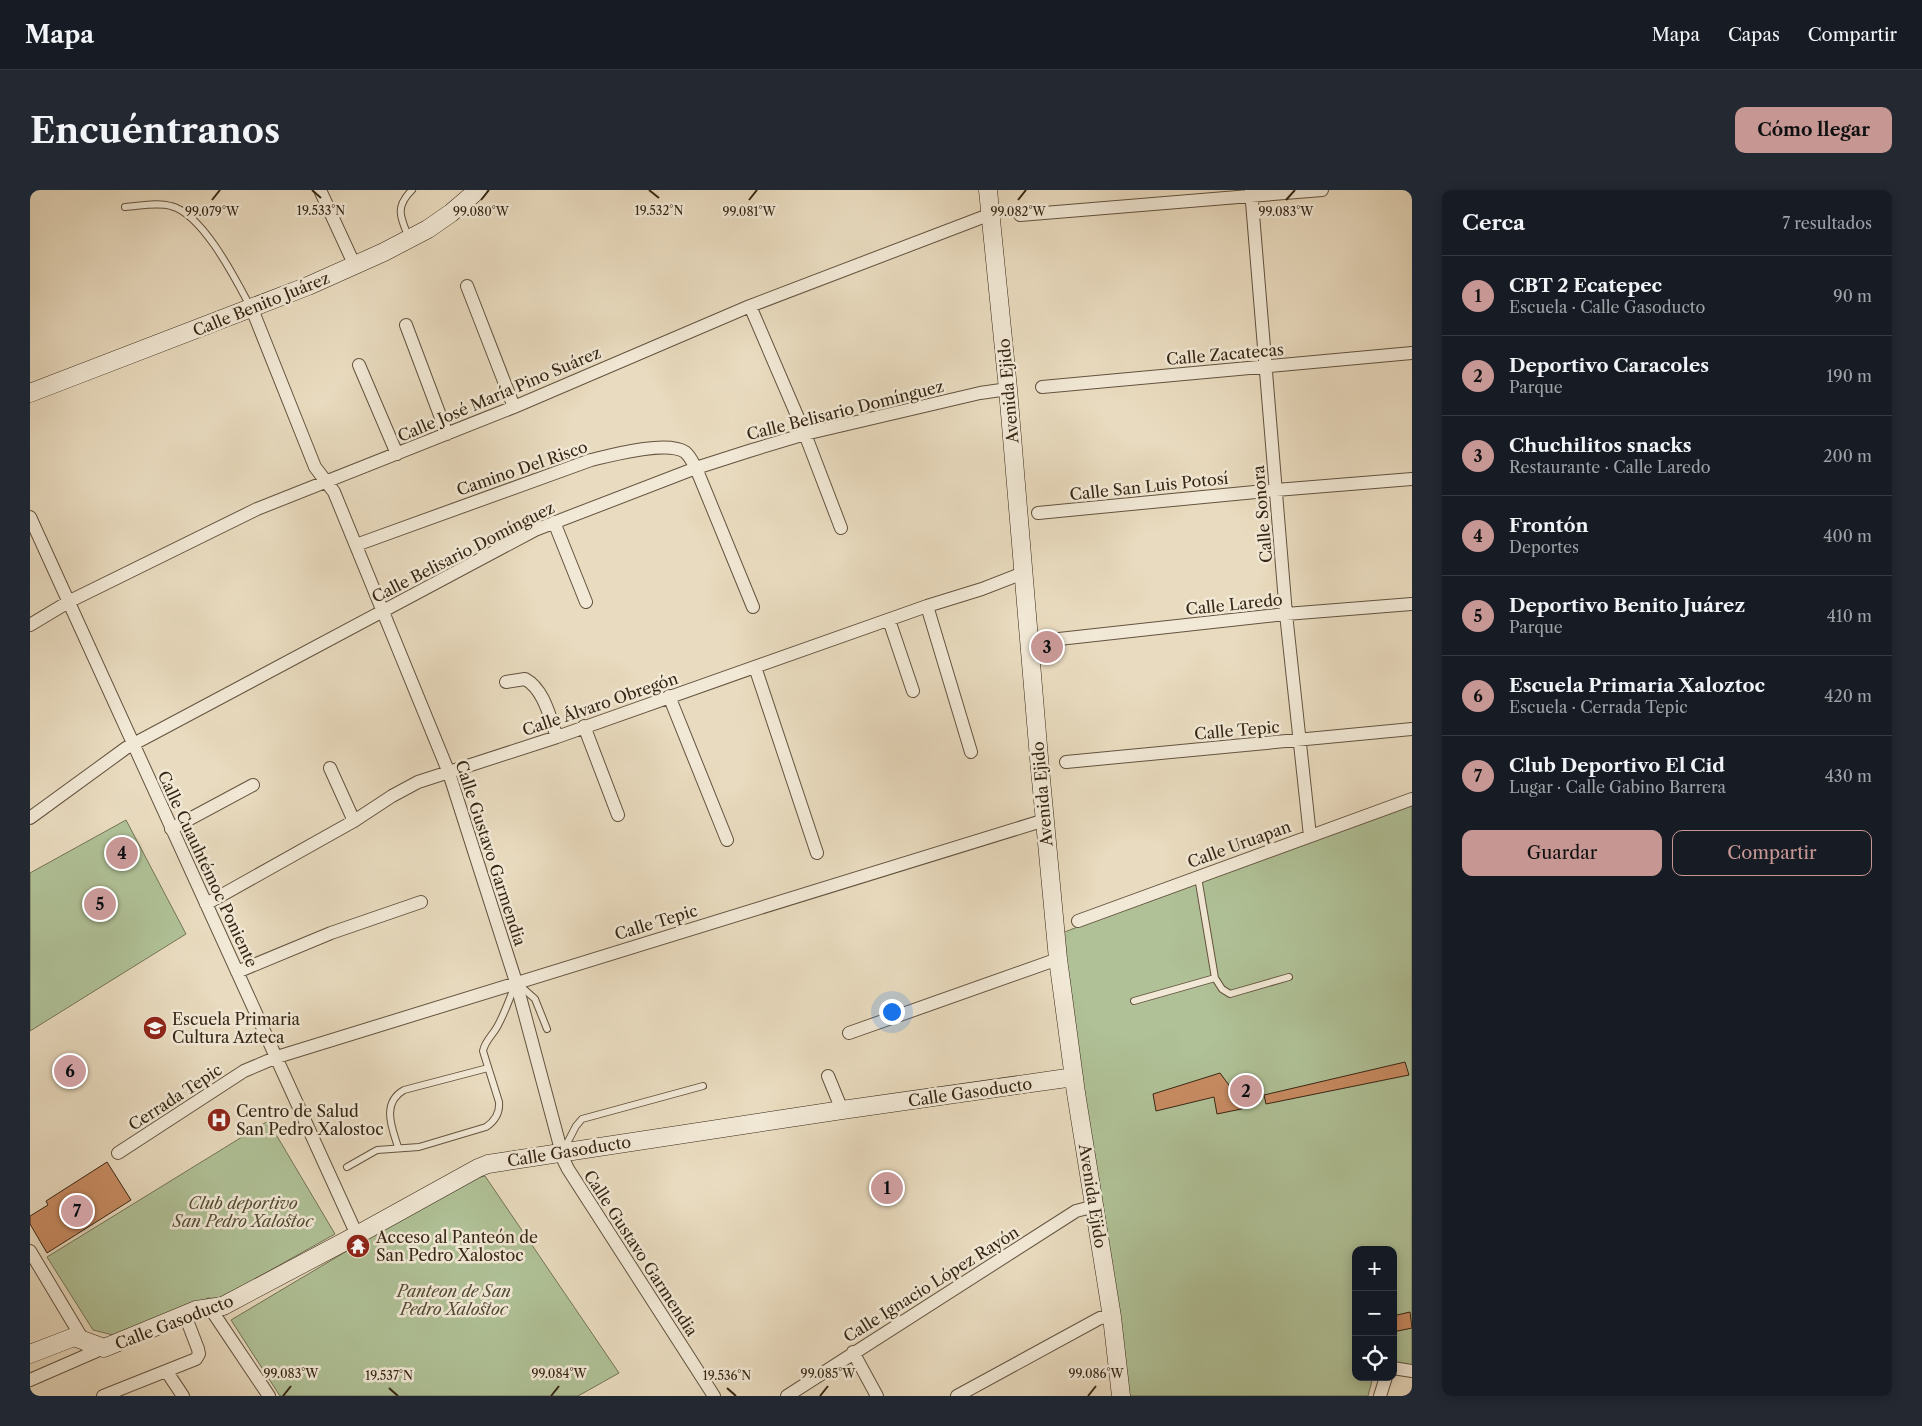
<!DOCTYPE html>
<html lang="es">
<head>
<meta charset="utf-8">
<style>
  body { margin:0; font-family:"Libre Caslon Text",serif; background:#242831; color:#f1f3f6 }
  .controls { position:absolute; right:15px; bottom:15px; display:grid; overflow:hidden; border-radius:10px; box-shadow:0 2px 12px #0003 }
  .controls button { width:45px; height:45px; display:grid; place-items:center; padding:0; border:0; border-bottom:1px solid #363941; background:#171b24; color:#f1f3f6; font:25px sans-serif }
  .you { position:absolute; left:861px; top:821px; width:18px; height:18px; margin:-12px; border:4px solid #fff; border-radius:50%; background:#1a73e8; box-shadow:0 0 0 8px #1a73e833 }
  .badge { display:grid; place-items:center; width:32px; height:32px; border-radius:50%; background:#c59692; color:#111; font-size:16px; font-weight:700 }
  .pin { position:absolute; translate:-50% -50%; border:2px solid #fff; box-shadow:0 1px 5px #0006 }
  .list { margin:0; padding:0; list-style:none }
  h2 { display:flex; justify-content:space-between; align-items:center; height:65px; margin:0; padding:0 20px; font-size:21px }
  h2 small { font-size:16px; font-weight:400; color:#9ea1a6 }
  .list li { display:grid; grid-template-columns:32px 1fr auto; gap:15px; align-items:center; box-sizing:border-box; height:80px; padding:0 20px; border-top:1px solid #363941 }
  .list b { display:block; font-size:19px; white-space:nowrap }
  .list p { margin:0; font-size:16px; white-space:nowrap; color:#9ea1a6 }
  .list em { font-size:16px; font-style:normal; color:#9ea1a6 }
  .actions { display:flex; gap:10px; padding:15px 20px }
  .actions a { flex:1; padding:11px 0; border:1px solid #c59692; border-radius:10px; text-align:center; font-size:18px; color:#c59692 }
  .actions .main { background:#c59692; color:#111 }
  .icon { flex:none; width:28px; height:28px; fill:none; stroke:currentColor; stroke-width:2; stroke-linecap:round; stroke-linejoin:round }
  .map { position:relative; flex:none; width:1382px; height:1206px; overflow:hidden; border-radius:10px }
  header { display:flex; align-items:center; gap:30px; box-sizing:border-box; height:70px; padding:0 25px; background:#171b24; border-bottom:1px solid #363941 }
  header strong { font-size:24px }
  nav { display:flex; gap:28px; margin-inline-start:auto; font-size:18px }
  .intro { display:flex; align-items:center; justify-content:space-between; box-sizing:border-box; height:120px; padding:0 30px }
  h1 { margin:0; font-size:35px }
  .button { padding:12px 22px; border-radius:10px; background:#c59692; color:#111; font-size:18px; font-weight:700 }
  main { display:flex; gap:30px; padding:0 30px }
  aside { flex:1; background:#171b24; border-radius:10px; box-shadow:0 2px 12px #0003 }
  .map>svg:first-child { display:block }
</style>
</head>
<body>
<header>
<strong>Mapa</strong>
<nav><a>Mapa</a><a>Capas</a><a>Compartir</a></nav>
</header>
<div class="intro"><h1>Encuéntranos</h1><a class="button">Cómo llegar</a></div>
<main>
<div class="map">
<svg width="1382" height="1206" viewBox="0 0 1382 1206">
  <rect width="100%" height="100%" fill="#e9dbbf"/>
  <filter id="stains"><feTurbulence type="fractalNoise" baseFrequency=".004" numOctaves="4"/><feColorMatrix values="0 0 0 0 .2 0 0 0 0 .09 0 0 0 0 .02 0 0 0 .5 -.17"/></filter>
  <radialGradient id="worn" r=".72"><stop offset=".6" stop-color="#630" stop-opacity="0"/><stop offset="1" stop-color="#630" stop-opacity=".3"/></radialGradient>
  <path fill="#b0c197" stroke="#737456" d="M1382,607V1178L1363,1174V1060H1326V1187H1343L1338,1206H1088L1032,743Z
    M96,630L156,744L0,841V683Z
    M238,931L305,1044L189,1109L178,1108L95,1148L63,1140L17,1067Z
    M455,986L589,1183L548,1206H250L201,1130L332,1052L446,988Z"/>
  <path fill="#c98c63" stroke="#362614" d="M1375,872L1379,885L1236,914L1234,905Z
    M1190,883L1216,918L1187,924L1184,907L1126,921L1123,904Z
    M77,972L101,1010L17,1063L0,1034V1026L18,1015L16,1011Z
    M1380,1122L1382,1138L1363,1142V1126Z"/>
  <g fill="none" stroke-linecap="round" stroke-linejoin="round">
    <g stroke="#63533f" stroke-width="8">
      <path id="lane" d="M95,17C110,16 127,12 141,16C173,24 206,90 221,118
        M379,48C371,28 364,18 382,0
        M1168,687L1185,788L1192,799L1200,804L1259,787
        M1104,811L1185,788
        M368,957C362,938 351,913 374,900L458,878
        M533,961L546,936L552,929L673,896
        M317,977L347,960L389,957L456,937C465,931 470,923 469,912L453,861C455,851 462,846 467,837C475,823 480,808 486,792L505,809L517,839"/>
    </g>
    <g stroke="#63533f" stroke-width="14">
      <path id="street" d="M290,0L325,76
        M1221,0L1256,424L1280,646
        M990,25L1292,0
        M437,96L484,217
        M720,116L775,244L811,338
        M222,119L285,277L304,302L419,583L486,792L534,971L538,979L684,1206
        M376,135L417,244
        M329,175L367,264
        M1012,197L1382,163
        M1008,323L1246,300L1382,289
        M0,327L327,1045
        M524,332L556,412
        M326,355L561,270C582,265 637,250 655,262C660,266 663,273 666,278L723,417
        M897,416L941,562
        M859,430L883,501
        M0,435L40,411L227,319L484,217L720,116L961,24
        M1029,449L1256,424L1382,414
        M725,477L787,663
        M476,492L495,489C514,499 520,528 527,547
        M639,506L697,650
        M554,536L588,625
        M1036,572L1382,539
        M300,578L324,631
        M0,628L96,558L505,340L666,278L719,261L775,244L950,203L978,199
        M141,639L223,595
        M176,714L324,631L362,606L388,592L527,547L897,416L952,399L993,383
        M1048,731L1382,609
        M207,782L301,743L391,712
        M819,843L1028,769
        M798,886L812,920
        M88,963L214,881L247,867L1015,630
        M0,1061L61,1163
        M180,1118L239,1206
        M823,1162L847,1206
        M1363,1178L1382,1181
        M137,1182L153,1206
        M0,1190L69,1160
        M73,1206L166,1169L169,1164L168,1159L155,1125
        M757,1206L1046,1021L1065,1016
        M927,1206L1070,1128L1082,1127
        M1350,1206L1356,1187"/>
    </g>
    <g stroke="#362614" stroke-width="19">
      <path id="secondary" d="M958,0L978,199L1009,568L1028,769L1046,903L1082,1127L1091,1206
        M0,203L278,96L354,62L398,39L421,23L448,0
        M0,1164L44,1147L74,1158L166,1120L193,1116L327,1045L448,978L458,974L812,920L1044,887"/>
    </g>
    <use href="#lane" stroke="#f1e8d5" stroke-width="6"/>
    <use href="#street" stroke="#f1e8d5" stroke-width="12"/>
    <use href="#secondary" stroke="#f1e8d5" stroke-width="18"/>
  </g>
  <path fill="none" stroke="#362614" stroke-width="2" d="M282,0L291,8M619,0L629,8M182,10L190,0M451,10L459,0M719,10L727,0M988,10L996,0M1256,10L1265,0M359,1198L368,1206M697,1198L706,1206M253,1206L261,1196M521,1206L529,1196M790,1206L798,1196M1058,1206L1066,1196"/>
  <defs>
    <g id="school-disc" transform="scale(1.25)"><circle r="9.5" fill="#8f2418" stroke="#f1e8d5"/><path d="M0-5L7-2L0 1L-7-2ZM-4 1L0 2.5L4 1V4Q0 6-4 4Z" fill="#fff"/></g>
    <g id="hospital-disc" transform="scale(1.25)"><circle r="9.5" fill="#8f2418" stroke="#f1e8d5"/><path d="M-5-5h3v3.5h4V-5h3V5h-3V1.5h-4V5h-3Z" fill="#fff"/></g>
    <g id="temple-disc" transform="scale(1.25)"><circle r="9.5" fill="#8f2418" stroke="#f1e8d5"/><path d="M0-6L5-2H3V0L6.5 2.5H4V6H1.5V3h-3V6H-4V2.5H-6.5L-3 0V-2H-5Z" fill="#fff"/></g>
  </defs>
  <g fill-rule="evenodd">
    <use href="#school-disc" x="125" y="838"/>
    <use href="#hospital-disc" x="189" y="930"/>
    <use href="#temple-disc" x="328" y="1056"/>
  </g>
  <g text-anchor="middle" stroke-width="5" stroke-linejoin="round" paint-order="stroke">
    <g font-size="16" fill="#362614" stroke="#f1e8d5">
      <text transform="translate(231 114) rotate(-22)" y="6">Calle Benito Juárez</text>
      <text transform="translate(1195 164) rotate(-5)" y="6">Calle Zacatecas</text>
      <text transform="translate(978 201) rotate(-95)" y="6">Avenida Ejido</text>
      <text transform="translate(469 204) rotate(-23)" y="6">Calle José María Pino Suárez</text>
      <text transform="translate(815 220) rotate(-14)" y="6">Calle Belisario Domínguez</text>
      <text transform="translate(492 278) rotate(-19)" y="6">Camino Del Risco</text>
      <text transform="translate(1119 296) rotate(-6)" y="6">Calle San Luis Potosí</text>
      <text transform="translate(1232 324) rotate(-95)" y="6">Calle Sonora</text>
      <text transform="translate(433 362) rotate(-27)" y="6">Calle Belisario Domínguez</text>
      <text transform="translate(1204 414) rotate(-6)" y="6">Calle Laredo</text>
      <text transform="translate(570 514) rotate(-19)" y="6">Calle Álvaro Obregón</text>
      <text transform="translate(1207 540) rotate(-5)" y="6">Calle Tepic</text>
      <text transform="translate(1012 604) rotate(-95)" y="6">Avenida Ejido</text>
      <text transform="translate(1209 654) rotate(-20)" y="6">Calle Uruapan</text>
      <text transform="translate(461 663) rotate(72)" y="6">Calle Gustavo Garmendia</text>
      <text transform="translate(178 679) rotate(65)" y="6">Calle Cuauhtémoc Poniente</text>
      <text transform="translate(626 732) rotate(-17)" y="6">Calle Tepic</text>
      <text transform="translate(940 902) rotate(-8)" y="6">Calle Gasoducto</text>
      <text transform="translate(145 907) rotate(-33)" y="6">Cerrada Tepic</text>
      <text transform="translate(539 961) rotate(-9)" y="6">Calle Gasoducto</text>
      <text transform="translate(1063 1006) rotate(81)" y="6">Avenida Ejido</text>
      <text transform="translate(611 1063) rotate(57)" y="6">Calle Gustavo Garmendia</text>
      <text transform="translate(901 1094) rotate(-32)" y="6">Calle Ignacio López Rayón</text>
      <text transform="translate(144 1132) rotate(-21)" y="6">Calle Gasoducto</text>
    </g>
    <g font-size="16" fill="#362614" stroke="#f1e8d5" text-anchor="start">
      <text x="142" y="835">Escuela Primaria<tspan x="142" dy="18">Cultura Azteca</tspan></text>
      <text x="206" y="927">Centro de Salud<tspan x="206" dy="18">San Pedro Xalostoc</tspan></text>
      <text x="346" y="1053">Acceso al Panteón de<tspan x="346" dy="18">San Pedro Xalostoc</tspan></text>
    </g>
    <g font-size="16" font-style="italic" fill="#544d35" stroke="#f1e8d5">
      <text x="213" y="1019">Club deportivo<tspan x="213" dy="18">San Pedro Xalostoc</tspan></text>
      <text x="424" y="1107">Panteon de San<tspan x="424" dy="18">Pedro Xalostoc</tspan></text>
    </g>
  </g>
  <g font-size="12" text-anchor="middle" fill="#362614" stroke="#f1e8d5" stroke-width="5" stroke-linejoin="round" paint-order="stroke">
    <text x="291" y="25">19.533°N</text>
    <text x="629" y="25">19.532°N</text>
    <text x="182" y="26">99.079°W</text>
    <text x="451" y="26">99.080°W</text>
    <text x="719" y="26">99.081°W</text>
    <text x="988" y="26">99.082°W</text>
    <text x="1256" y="26">99.083°W</text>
    <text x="261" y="1188">99.083°W</text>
    <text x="529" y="1188">99.084°W</text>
    <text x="798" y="1188">99.085°W</text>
    <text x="1066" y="1188">99.086°W</text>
    <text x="359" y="1190">19.537°N</text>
    <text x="697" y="1190">19.536°N</text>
  </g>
  <rect width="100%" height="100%" filter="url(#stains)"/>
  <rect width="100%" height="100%" fill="url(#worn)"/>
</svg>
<div class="controls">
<button>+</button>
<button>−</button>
<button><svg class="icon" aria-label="locate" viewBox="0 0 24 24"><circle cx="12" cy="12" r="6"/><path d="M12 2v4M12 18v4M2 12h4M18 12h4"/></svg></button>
</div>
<div class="you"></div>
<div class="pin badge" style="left:857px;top:998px">1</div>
<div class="pin badge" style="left:1216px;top:901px">2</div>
<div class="pin badge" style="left:1017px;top:457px">3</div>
<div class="pin badge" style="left:92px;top:663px">4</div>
<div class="pin badge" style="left:70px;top:714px">5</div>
<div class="pin badge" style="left:40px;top:881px">6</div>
<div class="pin badge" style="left:47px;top:1021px">7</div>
</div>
<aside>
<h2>Cerca<small>7 resultados</small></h2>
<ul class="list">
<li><span class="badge">1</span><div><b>CBT 2 Ecatepec</b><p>Escuela · Calle Gasoducto</p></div><em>90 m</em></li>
<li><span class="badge">2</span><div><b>Deportivo Caracoles</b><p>Parque</p></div><em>190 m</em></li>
<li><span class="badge">3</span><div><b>Chuchilitos snacks</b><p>Restaurante · Calle Laredo</p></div><em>200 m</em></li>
<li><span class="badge">4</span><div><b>Frontón</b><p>Deportes</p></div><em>400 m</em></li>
<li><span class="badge">5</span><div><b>Deportivo Benito Juárez</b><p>Parque</p></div><em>410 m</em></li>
<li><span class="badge">6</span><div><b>Escuela Primaria Xaloztoc</b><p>Escuela · Cerrada Tepic</p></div><em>420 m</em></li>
<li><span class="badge">7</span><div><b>Club Deportivo El Cid</b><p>Lugar · Calle Gabino Barrera</p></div><em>430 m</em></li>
</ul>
<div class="actions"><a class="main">Guardar</a><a>Compartir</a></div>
</aside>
</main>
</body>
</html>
